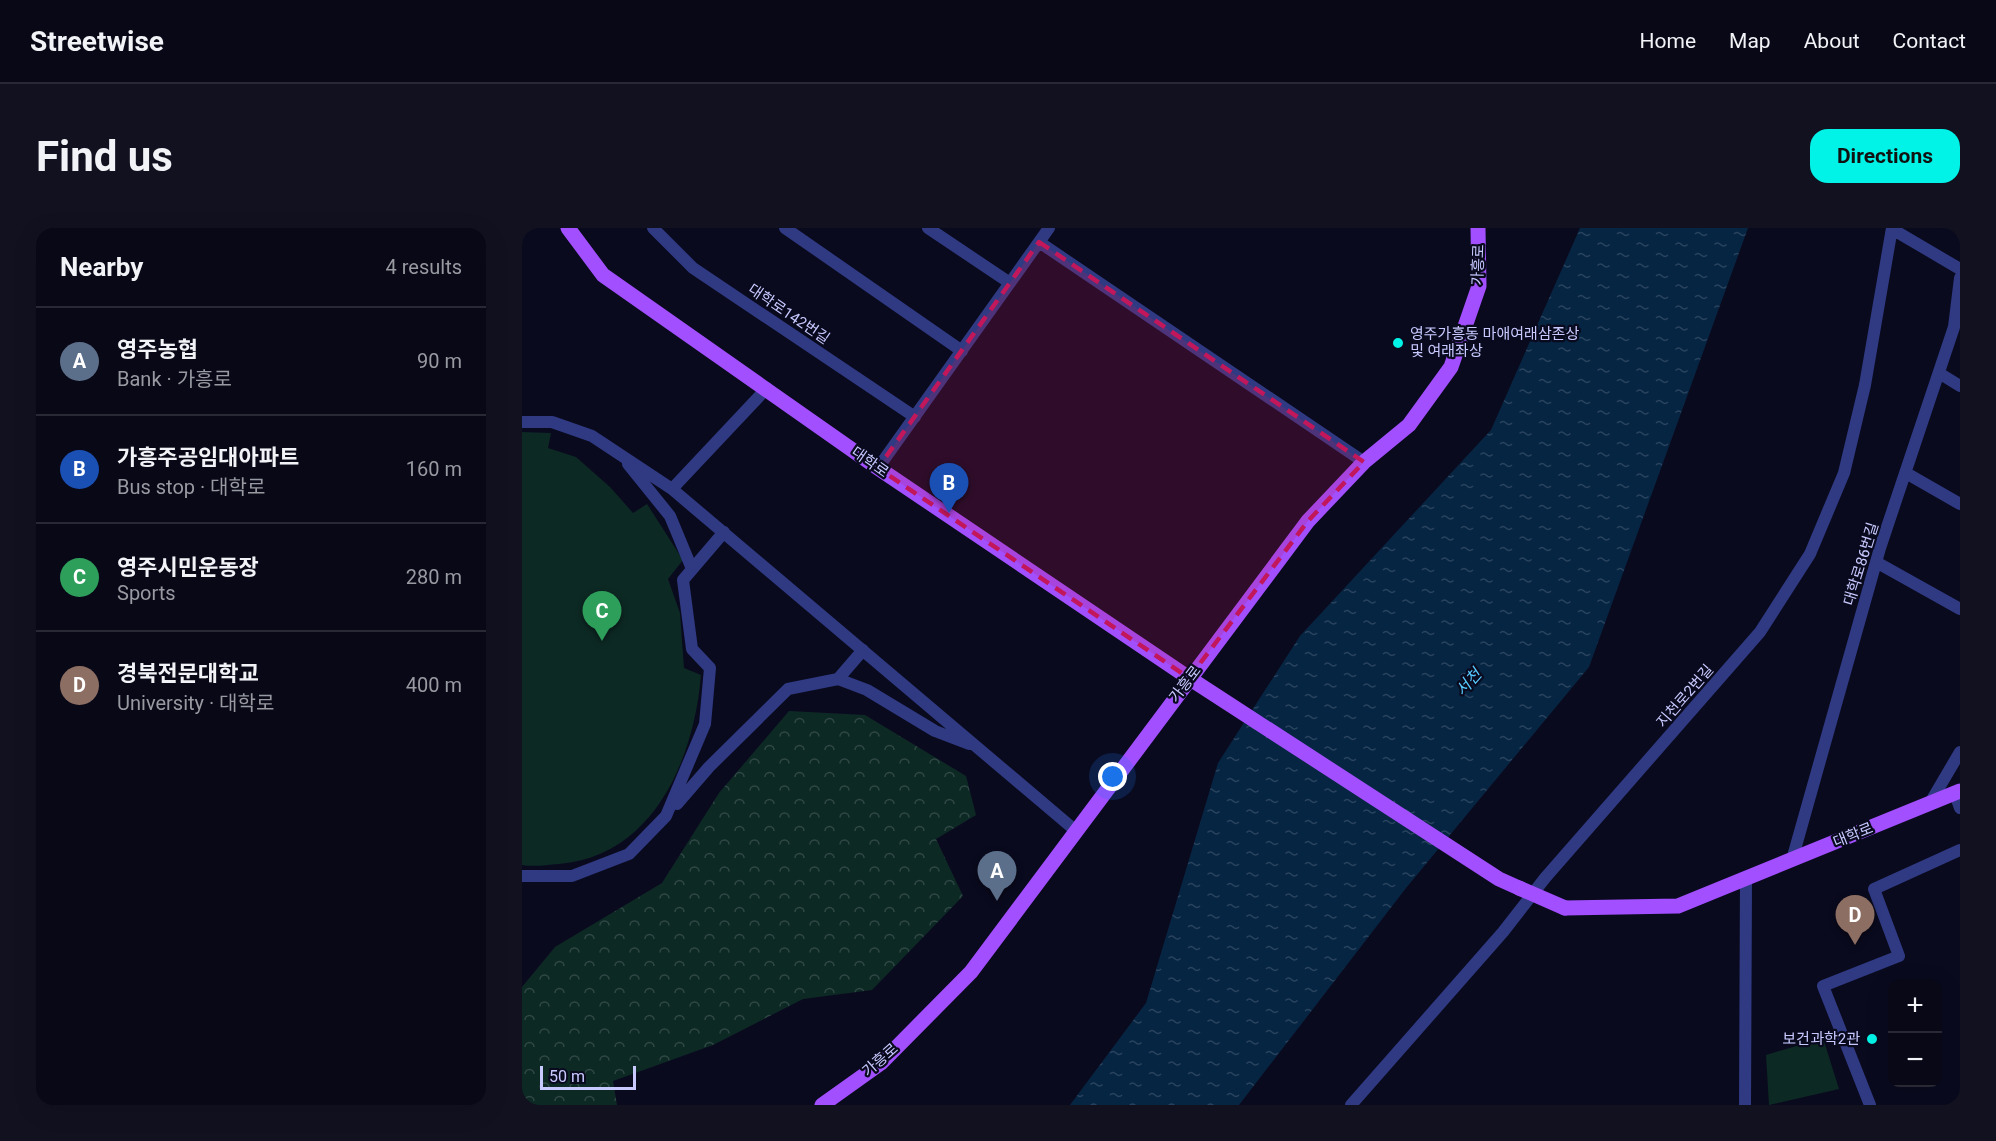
<!DOCTYPE html>
<html lang="en">
<head>
<meta charset="utf-8">
<style>
  body { margin:0; font-family:Roboto,"Noto Sans KR",sans-serif; background:#111120; color:#f1f3f6 }
  .controls { position:absolute; right:18px; bottom:18px; display:grid; overflow:hidden; border-radius:12px; box-shadow:0 6px 24px #0002 }
  .controls button { width:54px; height:54px; display:grid; place-items:center; padding:0; border:0; border-bottom:2px solid #292936; background:#080817; color:#f1f3f6; font:30px sans-serif }
  .scale { position:absolute; left:18px; bottom:15px; width:96px; box-sizing:border-box; padding-left:6px; border:3px solid #c8caff; border-top:0; font-size:16px; line-height:21px; white-space:nowrap; color:#c8caff; -webkit-text-stroke:4px #0a0a1f; paint-order:stroke }
  .you { position:absolute; left:591px; top:549px; width:21px; height:21px; margin:-15px; border:4px solid #fff; border-radius:50%; background:#1a73e8; box-shadow:0 0 0 9px #1a73e833 }
  .badge { display:grid; place-items:center; width:39px; height:39px; border-radius:50%; background:#00f3e6; color:#fff; font-size:20px; font-weight:700 }
  .pin { position:absolute; translate:-50% -50px; filter:drop-shadow(0 2px 3px #0008) }
  .pin::after { content:''; position:absolute; top:32px; width:21px; height:18px; background:inherit; clip-path:polygon(0 0,100% 0,50% 100%) }
  .list { margin:0; padding:0; list-style:none }
  h2 { display:flex; justify-content:space-between; align-items:center; height:78px; margin:0; padding:0 24px; font-size:26px }
  h2 small { font-size:20px; font-weight:400; color:#989aa1 }
  .list li { display:grid; grid-template-columns:39px 1fr auto; gap:18px; align-items:center; box-sizing:border-box; height:108px; padding:0 24px; border-top:2px solid #292936 }
  .list b { display:block; font-size:22px; white-space:nowrap }
  .list p { margin:0; font-size:20px; white-space:nowrap; color:#989aa1 }
  .list em { font-size:20px; font-style:normal; color:#989aa1 }
  .map { position:relative; flex:none; width:1438px; height:877px; overflow:hidden; border-radius:18px }
  header { display:flex; align-items:center; gap:36px; box-sizing:border-box; height:84px; padding:0 30px; background:#080817; border-bottom:2px solid #292936 }
  header strong { font-size:28px }
  nav { display:flex; gap:33px; margin-inline-start:auto; font-size:21px }
  .intro { display:flex; align-items:center; justify-content:space-between; box-sizing:border-box; height:144px; padding:0 36px }
  h1 { margin:0; font-size:42px }
  .button { padding:15px 27px; border-radius:18px; background:#00f3e6; color:#111; font-size:21px; font-weight:700 }
  main { display:flex; gap:36px; padding:0 36px }
  aside { flex:1; background:#080817; border-radius:18px; box-shadow:0 6px 24px #0002 }
  .map>svg:first-child { display:block }
</style>
</head>
<body>
<header>
<strong>Streetwise</strong>
<nav><a>Home</a><a>Map</a><a>About</a><a>Contact</a></nav>
</header>
<div class="intro"><h1>Find us</h1><a class="button">Directions</a></div>
<main>
<aside>
<h2>Nearby<small>4 results</small></h2>
<ul class="list">
<li><span class="badge" style="background:#5c6f8a">A</span><div><b>영주농협</b><p>Bank · 가흥로</p></div><em>90 m</em></li>
<li><span class="badge" style="background:#1a4fb4">B</span><div><b>가흥주공임대아파트</b><p>Bus stop · 대학로</p></div><em>160 m</em></li>
<li><span class="badge" style="background:#2e9e5b">C</span><div><b>영주시민운동장</b><p>Sports</p></div><em>280 m</em></li>
<li><span class="badge" style="background:#8d6e63">D</span><div><b>경북전문대학교</b><p>University · 대학로</p></div><em>400 m</em></li>
</ul>
</aside>
<div class="map">
<svg width="1438" height="877" viewBox="0 0 1438 877">
  <defs>
    <pattern id="forest-crowns" width="20" height="18" patternUnits="userSpaceOnUse" patternTransform="scale(1.5)"><rect width="20" height="18" fill="#0d2924"/><path d="M2 6a3 3 0 1 1 6 0M12 15a3 3 0 1 1 6 0" fill="none" stroke="#2f4745"/></pattern>
    <pattern id="water-ripples" width="26" height="14" patternUnits="userSpaceOnUse" patternTransform="scale(1.5)"><rect width="26" height="14" fill="#062542"/><path d="M2 4q2-2 4 0t4 0M15 11q2-2 4 0t4 0" fill="none" stroke="#29435e"/></pattern>
  </defs>
  <rect width="100%" height="100%" fill="#0a0a1f"/>
  <path fill="url(#forest-crowns)" d="M267,483L343,487L444,548L454,587L414,611L441,668L350,762L281,771L191,817L91,853L95,877H0V759L33,719L140,655L197,565Z"/>
  <path fill="#0d2924" d="M0,204L29,205L26,220L54,229L88,259L111,285L125,276L161,332L146,351L158,385L162,440L179,447C172,531 132,628 37,636C24,637 12,639 0,637Z
    M1301,810L1317,861L1247,877L1244,827Z"/>
  <path fill="url(#water-ripples)" d="M1058,0H1226L1067,439L884,660L717,877H548L624,775L696,535L778,408L969,202Z"/>
  <g fill="none" stroke-linecap="round" stroke-linejoin="round">
    <path stroke="#303a83" stroke-width="12" d="M131,0L171,40L393,189
      M263,0L440,123
      M406,0L488,55
      M1370,1L1438,41
      M517,14L842,234
      M1417,145L1438,158
      M0,194H30L70,208L150,261L554,603
      M106,236L148,288L170,341
      M356,240L527,0
      M1384,245L1438,276
      M150,261L245,160
      M1354,334L1438,381
      M316,451L341,422
      M1433,566L1438,580
      M1408,575L1438,524
      M155,576L187,539L266,461L316,451L345,462L413,503L447,516
      M1270,632L1358,320L1432,99L1438,50
      M0,648H50L107,626L144,588L183,496L188,440L170,421L161,352L202,304
      M829,877L981,704L1023,650L1238,404L1288,326L1322,245L1343,157L1370,0
      M1223,877L1224,650
      M1348,877L1301,758L1377,728L1352,661L1438,622"/>
    <path stroke="#a24fff" stroke-width="15" d="M46,0L81,47L356,240L667,450L977,651L997,660
      M1043,680L1156,678L1438,563
      M300,877L359,835L449,744L786,293L842,234L887,197L929,139L957,58L956,0"/>
    <path stroke="#a24fff" stroke-width="15" d="M997,660L1043,680"/>
  </g>
  <path fill="#c2185b" fill-opacity="0.2" stroke="#c2185b" stroke-width="4.5" stroke-dasharray="12 8" stroke-linejoin="round" d="M517,14L842,234L786,293L667,450L356,240Z"/>
  <g fill="#00f3e6" stroke="#0a0a1f" stroke-width="2">
    <circle cx="876" cy="115" r="6"/>
    <circle cx="1350" cy="811" r="6"/>
  </g>
  <g text-anchor="middle" stroke-width="4.5" stroke-linejoin="round" paint-order="stroke">
    <g font-size="15" fill="#c8caff" stroke="#0a0a1f">
      <text transform="translate(956 37) rotate(-88)" y="5">가흥로</text>
      <text transform="translate(267 86) rotate(34)" y="5">대학로142번길</text>
      <text transform="translate(348 234) rotate(35)" y="5">대학로</text>
      <text transform="translate(1339 336) rotate(-73)" y="5">대학로86번길</text>
      <text transform="translate(663 456) rotate(-53)" y="5">가흥로</text>
      <text transform="translate(1163 468) rotate(-49)" y="5">지천로2번길</text>
      <text transform="translate(1331 607) rotate(-22)" y="5">대학로</text>
      <text transform="translate(358 832) rotate(-41)" y="5">가흥로</text>
    </g>
    <g font-size="15" fill="#c8caff" stroke="#0a0a1f" text-anchor="start">
      <text x="888" y="111">영주가흥동 마애여래삼존상<tspan x="888" dy="17">및 여래좌상</tspan></text>
      <text x="1338" y="816" text-anchor="end">보건과학2관</text>
    </g>
    <g font-size="16" font-style="italic" fill="#56cbff" stroke="#0a0a1f">
      <text transform="translate(946 454) rotate(-48)" y="6">서천</text>
    </g>
  </g>
</svg>
<div class="controls">
<button>+</button>
<button>−</button>
</div>
<div class="scale">50 m</div>
<div class="you"></div>
<div class="pin badge" style="left:475px;top:673px;background:#5c6f8a">A</div>
<div class="pin badge" style="left:427px;top:285px;background:#1a4fb4">B</div>
<div class="pin badge" style="left:80px;top:413px;background:#2e9e5b">C</div>
<div class="pin badge" style="left:1333px;top:717px;background:#8d6e63">D</div>
</div>
</main>
</body>
</html>
